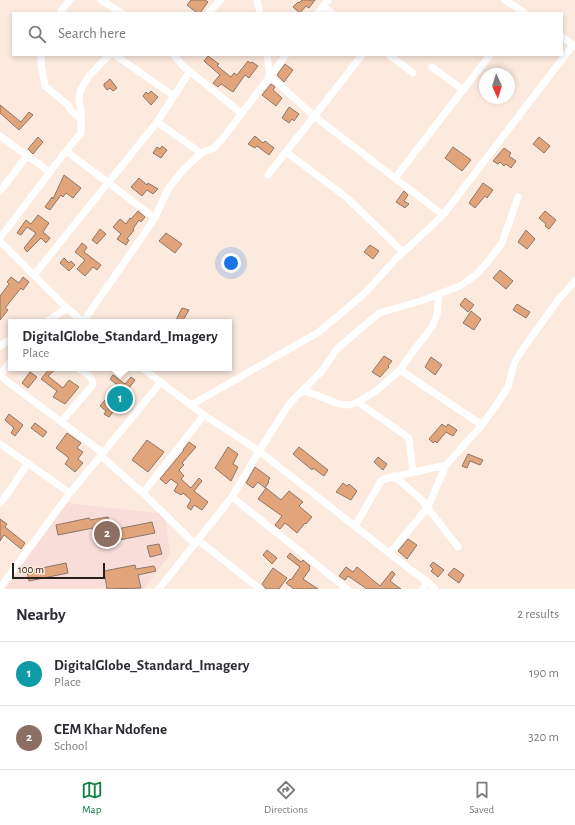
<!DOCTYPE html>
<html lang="en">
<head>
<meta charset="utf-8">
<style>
  body { margin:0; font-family:"Alegreya Sans",sans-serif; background:#f2f2f3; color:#2b2b33 }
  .compass { position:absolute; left:479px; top:68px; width:36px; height:36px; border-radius:50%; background:#fff; box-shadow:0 2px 6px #0003; rotate:176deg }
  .scale { position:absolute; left:12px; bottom:10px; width:93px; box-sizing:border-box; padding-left:4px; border:2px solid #28201a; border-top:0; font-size:11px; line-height:14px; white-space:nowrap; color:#28201a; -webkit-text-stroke:3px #fceade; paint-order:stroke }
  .you { position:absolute; left:231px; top:263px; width:14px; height:14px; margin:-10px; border:3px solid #fff; border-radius:50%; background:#1a73e8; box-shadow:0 0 0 6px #1a73e833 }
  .badge { display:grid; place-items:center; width:26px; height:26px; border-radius:50%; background:#0b8043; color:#fff; font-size:13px; font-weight:700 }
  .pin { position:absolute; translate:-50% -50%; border:2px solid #fff; box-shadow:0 1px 4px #0006 }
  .popup { position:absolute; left:8px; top:319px; width:224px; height:52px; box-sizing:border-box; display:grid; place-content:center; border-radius:0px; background:#fff; filter:drop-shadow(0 1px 3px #0005); font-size:13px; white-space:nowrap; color:#7c7c81 }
  .popup b { font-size:15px; color:#2b2b33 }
  .popup::after { content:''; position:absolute; left:50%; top:100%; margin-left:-8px; border:8px solid transparent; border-top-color:#fff }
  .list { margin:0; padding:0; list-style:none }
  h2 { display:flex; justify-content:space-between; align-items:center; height:52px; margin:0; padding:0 16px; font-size:17px }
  h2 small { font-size:13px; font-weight:400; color:#7c7c81 }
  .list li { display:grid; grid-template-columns:26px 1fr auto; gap:12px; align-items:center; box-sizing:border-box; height:64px; padding:0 16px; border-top:1px solid #e1e1e2 }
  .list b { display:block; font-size:15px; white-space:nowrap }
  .list p { margin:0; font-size:13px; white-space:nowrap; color:#7c7c81 }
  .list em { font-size:13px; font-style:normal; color:#7c7c81 }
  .icon { flex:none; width:22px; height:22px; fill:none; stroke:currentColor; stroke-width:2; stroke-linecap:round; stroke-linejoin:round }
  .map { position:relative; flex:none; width:575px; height:589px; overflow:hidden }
  .search { position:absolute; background:#fff; box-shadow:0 2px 6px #0003; left:12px; right:12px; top:12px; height:44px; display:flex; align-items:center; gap:10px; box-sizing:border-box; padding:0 14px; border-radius:0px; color:#7c7c81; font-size:15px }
  .sheet { height:180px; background:#fff }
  nav { display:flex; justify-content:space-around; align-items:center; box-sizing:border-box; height:56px; border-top:1px solid #e1e1e2; background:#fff; font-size:11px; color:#7c7c81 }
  nav a { display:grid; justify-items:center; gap:2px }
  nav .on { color:#0b8043 }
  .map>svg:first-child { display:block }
</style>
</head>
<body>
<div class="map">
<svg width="575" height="589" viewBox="0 0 575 589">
  <rect width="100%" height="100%" fill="#fceade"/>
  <path fill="#f8ddd9" d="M67,503L165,514L170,554L144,589H5Z"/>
  <path fill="#e2a47b" stroke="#8c776a" d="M191,0H205L208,2L200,13H197L187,5Z
    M302,0H315L309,8L306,6L300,13L293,7L298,2L299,3Z
    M208,56L219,64L217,66L231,77L234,73L237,75L248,61L250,63L252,62L258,66L249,78L245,75L233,92L221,84L218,87L213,83L220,75L204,61Z
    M285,64L293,70L284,82L277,75Z
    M110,79L117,88L113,91L110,88L107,90L104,86V84Z
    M271,84L275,87L273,90L282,98L276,106L262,95Z
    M151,91L158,97L151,105L143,96L146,92L148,94Z
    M0,105L21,122L29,112L33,115L19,130L0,113Z
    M289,107L299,114L294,121L292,119L289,123L282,118Z
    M255,136L263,143L265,141L274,148L269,155L257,146L255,148L248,144Z
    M38,137L43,142L33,154L28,149Z
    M539,137L550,146L544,153L533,144Z
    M162,146L167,150L161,158L153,153L157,147L160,149Z
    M453,147L471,160L462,171L445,158Z
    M504,148L511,153L509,156L516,161L511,168L506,164L504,166L500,162L498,164L493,161Z
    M64,175L81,188L73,198L66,193L63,197L61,195L50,210L45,207L52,197L53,199Z
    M139,178L147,185L148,183L158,189L153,194L147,190L142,196L131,187Z
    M483,183L493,190L487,198L485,196L475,208L469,203Z
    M404,191L408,195L404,201L409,204L405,208L396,202Z
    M138,211L145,217L141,222L139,220L133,229L134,230L127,239L129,240L126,245L117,239L121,234L113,227L120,219L126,224L130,218L131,219Z
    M545,211L556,220L549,229L545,226L546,224L539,218Z
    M38,215L49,223L43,232L50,238L46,243L41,238L27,252L24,248L36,233L27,227L21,235L17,233L26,220L31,224Z
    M100,229L106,234L97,244L92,240Z
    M526,230L535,239L527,249L518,242Z
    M166,233L182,244L175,253L159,241Z
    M82,243L87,247L84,252L101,265L97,270L93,267L85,276L77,269L85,260L75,252Z
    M370,245L379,251L373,259L364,252Z
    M64,258L69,263L71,261L75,265L69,271L60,263Z
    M500,270L513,281L506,289L493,278Z
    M11,277L19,283L23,277L29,282L23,290L21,288L5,308L8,310L0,320V296L9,284L7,282Z
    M465,298L474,305L468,312L460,305Z
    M517,304L530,312L526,318L513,310Z
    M182,308L189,310L182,322H175Z
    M471,311L481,319L474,330L463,323Z
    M384,356L392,361L388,366L389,367L380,377L372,372Z
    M431,357L442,365L435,375L425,367Z
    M50,368H57L48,376L63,388L69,380L79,387L65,404L53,397L57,391L41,379Z
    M30,372L37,377L28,388L22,383Z
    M113,375L125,384L131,377L135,380L126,392L110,379Z
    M122,391L126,395L109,417L104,414L106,411L100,406L105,400L111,405Z
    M9,414L23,425L15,436L11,433L14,428L5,420Z
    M35,423L47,432L43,437L31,428Z
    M442,424L446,427L448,424L457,430L453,436L446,432L437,443L435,441L433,443L429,439Z
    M67,433L81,443L77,448L83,452L78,459L83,463L75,472L65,464L69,458L56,448Z
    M147,440L164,452L148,472L132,460Z
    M189,442L196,447L182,463L184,465L179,470L184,476L181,479L191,488L199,478L202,481L194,491L208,502L202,510L194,505L191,510L187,507L191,500L183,493L181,495L174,491L178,484L171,479L166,484L160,479L184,450H183Z
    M228,447L238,454L233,464L238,467L231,481L215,468Z
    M299,447L328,470L324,476L313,468L312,470L293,454Z
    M468,454L483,460L480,465L470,461L467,468L462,466Z
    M378,457L387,464L383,470L374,462Z
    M255,467L270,478L268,481L269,482L265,488L258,482L253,488L246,483Z
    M343,483L347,486L349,484L357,491L351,500L336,492Z
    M266,488L281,500L289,491L303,502L299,506L312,517L306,524L305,523L297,533L285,523L280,529L275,525L282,516L258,499Z
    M108,517L110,527L93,530V528L58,535L56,525L89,518L90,520Z
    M0,519L7,524L5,527L25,543L21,549L4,535L0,541Z
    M152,522L155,533L114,541L112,530Z
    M408,539L417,545L407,559L398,551Z
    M159,544L162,554L150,557L147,546Z
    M267,550L277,558L272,564L263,555Z
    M290,553L301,562L303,560L310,566L309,568L310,569L303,579L318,589H294L286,583L290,579L291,580L300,567L287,557Z
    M433,562L444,570L438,577L431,571L433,569L430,566Z
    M66,563L68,573L29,581L27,571Z
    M135,565L136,569L154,566L156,571L138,575L141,588L107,589L104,571Z
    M346,567L353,572L357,567L380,586L392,571L395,574L390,581L401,589H367L348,576L345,580L339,576Z
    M273,568L287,578L279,589H266L262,584Z
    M454,568L464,575L459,583L448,575Z"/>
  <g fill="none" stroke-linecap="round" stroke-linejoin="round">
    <path stroke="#fff" stroke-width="7" d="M101,0L122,13
      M257,0L260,13
      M505,0L525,13
      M323,6L332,13
      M63,13L61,11L70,0
      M208,13L221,0
      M318,13L328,0
      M562,37L575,46
      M41,55V63L45,86L68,105L72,112L81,118
      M115,55L174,96
      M174,55L182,65L241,113
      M267,55L270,76L314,116L443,215
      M389,55L413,73
      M432,67L463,90
      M157,122L201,153
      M0,136L50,172
      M66,151L155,218
      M286,152L346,197L403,252
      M268,175L362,55
      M395,178L490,55
      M0,191L27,156
      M0,238L66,151L81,133V110L79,102L80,91L89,76L109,55
      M0,241L67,308L83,322
      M34,275L157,122L190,71
      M46,322L67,308
      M83,322L155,218L168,189L183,170L201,153L214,148L223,138L286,55
      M0,346L11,339
      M142,368L204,415L259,451L412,571L428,582L435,589
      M400,370L482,425
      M0,375L11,360
      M0,376L103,453
      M303,390L339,404L349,405L358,402L376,391L400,370L411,354L432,327L437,315L439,294
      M358,402L409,438L413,472
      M191,405L319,332L364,294L395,260L443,215L573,45
      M62,421L92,386C95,377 84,373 78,368
      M0,444L70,493
      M101,456L143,493L204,415
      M394,476L421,499L458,547
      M143,493L195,544
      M232,497L347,589
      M0,503L10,490L28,463
      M355,526L381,481L384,479L446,465
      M198,540L260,589
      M390,553L428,507L446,465L482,425L497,404L508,387L514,364L520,353L558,300L575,281
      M0,588L70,493L161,382
      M159,589L232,497L259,451L290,403L321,372L338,348L379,313L421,301L460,286L477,274L490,259L502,243L518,197
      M423,589L428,582"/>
  </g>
</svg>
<svg class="compass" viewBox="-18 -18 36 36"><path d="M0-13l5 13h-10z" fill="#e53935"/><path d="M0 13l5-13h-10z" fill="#7c7c81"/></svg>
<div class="scale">100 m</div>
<div class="you"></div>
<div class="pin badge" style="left:120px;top:399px;background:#0f9aa8">1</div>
<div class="popup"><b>DigitalGlobe_Standard_Imagery</b>Place</div>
<div class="pin badge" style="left:107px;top:534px;background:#8d6e63">2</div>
<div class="search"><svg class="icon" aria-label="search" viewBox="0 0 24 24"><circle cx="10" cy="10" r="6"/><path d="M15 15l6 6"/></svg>Search here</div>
</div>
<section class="sheet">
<h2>Nearby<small>2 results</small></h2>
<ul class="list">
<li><span class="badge" style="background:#0f9aa8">1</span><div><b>DigitalGlobe_Standard_Imagery</b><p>Place</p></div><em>190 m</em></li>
<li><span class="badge" style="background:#8d6e63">2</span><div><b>CEM Khar Ndofene</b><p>School</p></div><em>320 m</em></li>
</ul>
</section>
<nav>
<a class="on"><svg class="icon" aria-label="map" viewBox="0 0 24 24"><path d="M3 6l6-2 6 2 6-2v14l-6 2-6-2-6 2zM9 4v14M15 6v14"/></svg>Map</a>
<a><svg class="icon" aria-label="directions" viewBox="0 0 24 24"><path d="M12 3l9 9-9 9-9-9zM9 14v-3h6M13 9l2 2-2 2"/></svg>Directions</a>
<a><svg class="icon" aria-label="saved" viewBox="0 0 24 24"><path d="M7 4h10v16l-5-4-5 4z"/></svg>Saved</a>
</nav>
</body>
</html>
